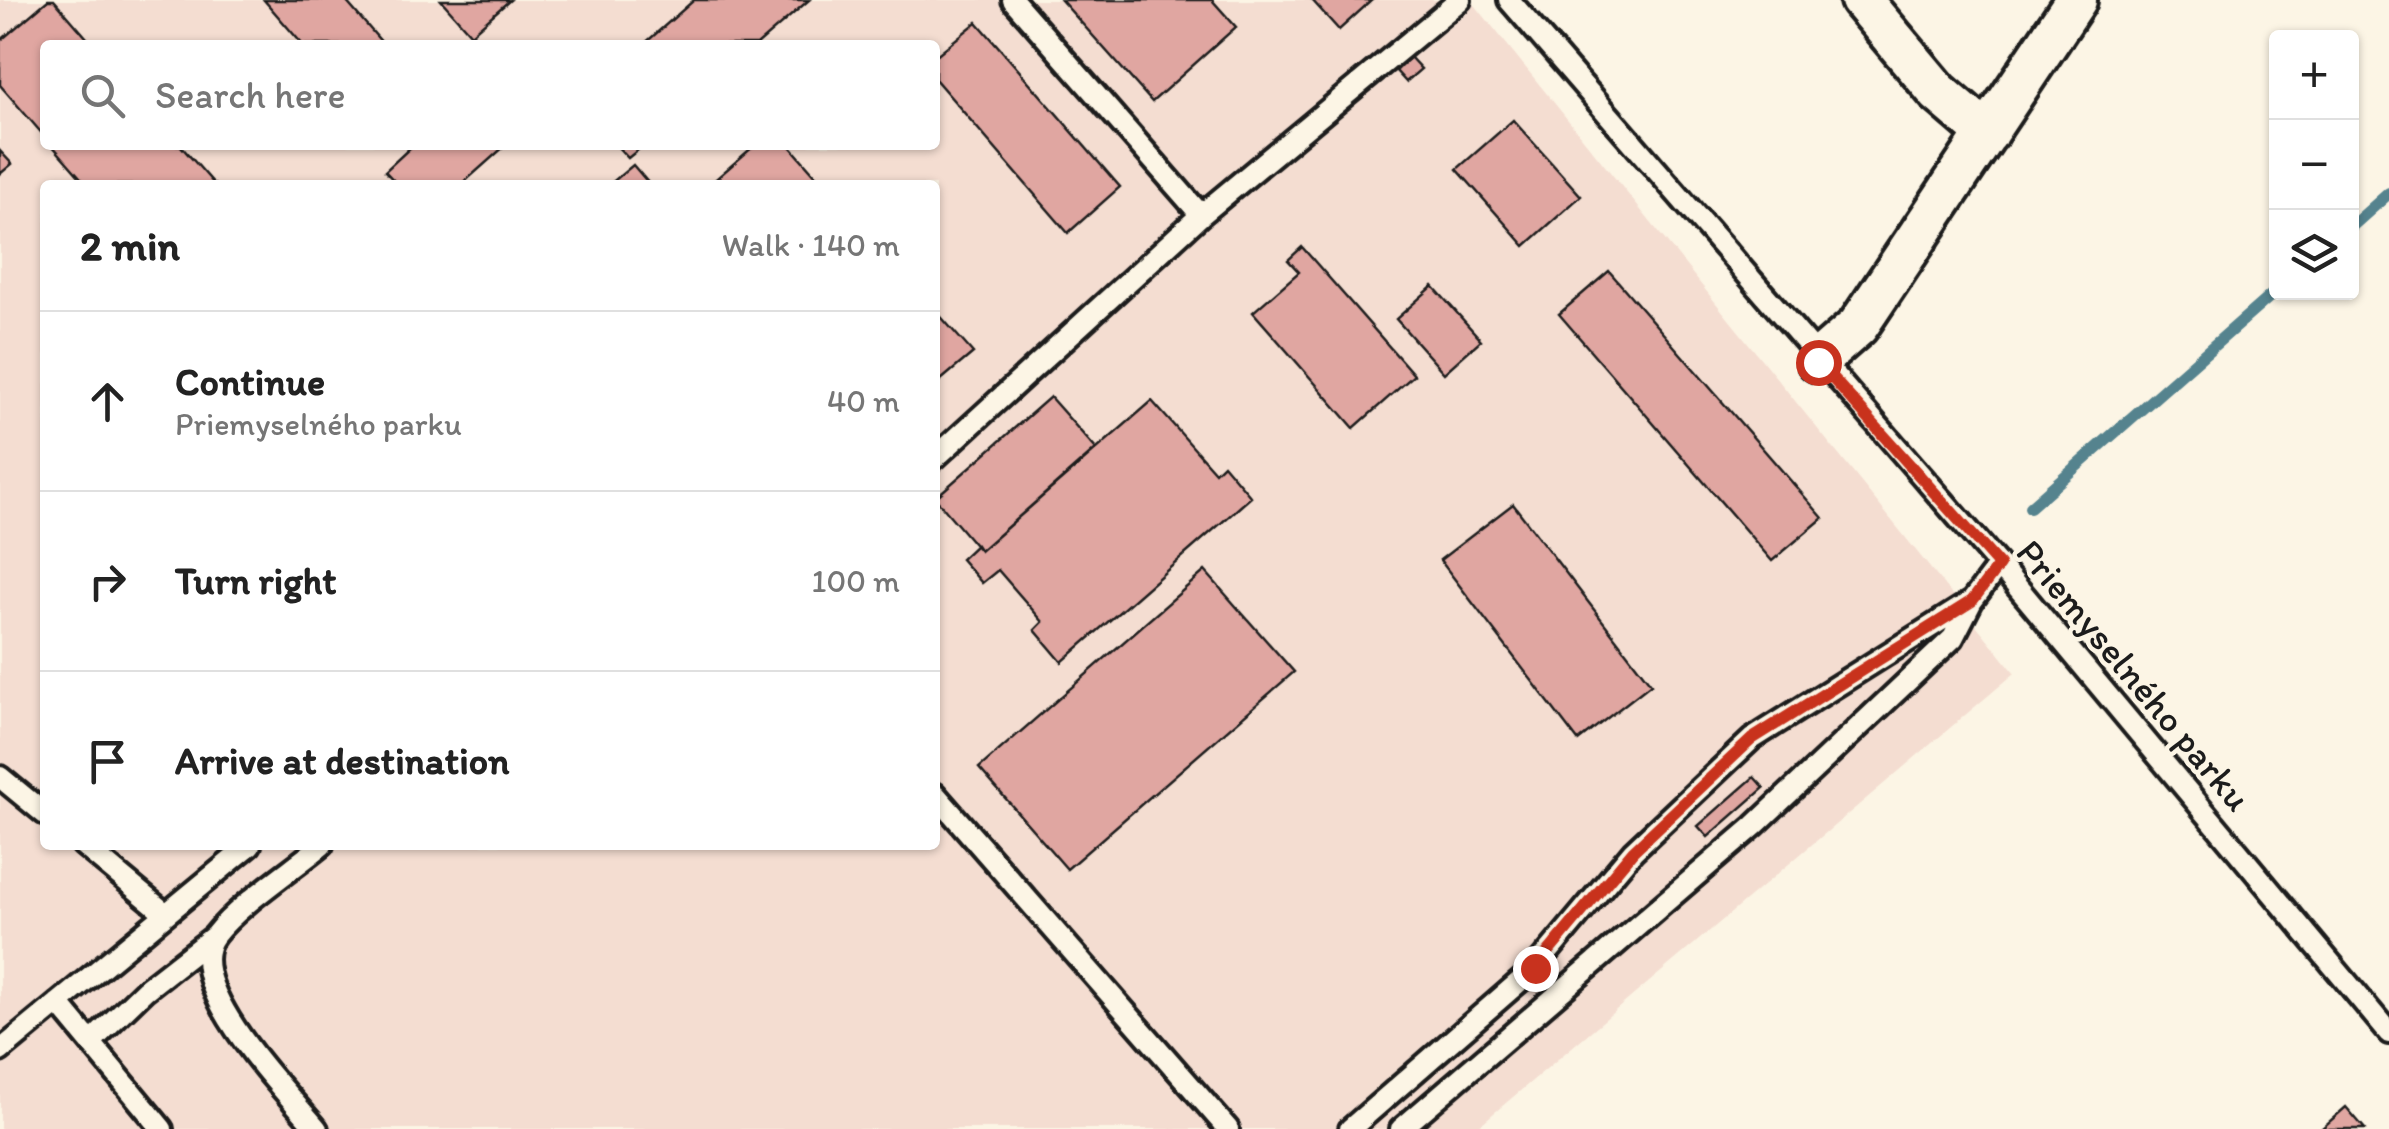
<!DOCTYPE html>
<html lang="en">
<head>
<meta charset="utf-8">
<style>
  body { margin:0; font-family:Itim,sans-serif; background:#f2f2f2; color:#222 }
  .controls { position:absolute; right:30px; top:30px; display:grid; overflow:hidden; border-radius:10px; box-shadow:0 2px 8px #0004 }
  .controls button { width:90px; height:90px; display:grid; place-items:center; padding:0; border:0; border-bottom:2px solid #e0e0e0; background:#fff; color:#222; font:50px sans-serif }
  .stop { position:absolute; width:30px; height:30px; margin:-22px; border:8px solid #c8321e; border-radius:50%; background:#fff }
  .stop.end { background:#c8321e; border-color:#fff; box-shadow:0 2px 10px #0008 }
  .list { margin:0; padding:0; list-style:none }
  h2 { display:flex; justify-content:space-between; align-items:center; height:130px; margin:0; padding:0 40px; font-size:42px }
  h2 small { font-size:32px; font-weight:400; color:#767676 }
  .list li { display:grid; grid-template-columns:65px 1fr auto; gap:30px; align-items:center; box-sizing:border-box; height:180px; padding:0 40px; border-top:2px solid #e0e0e0 }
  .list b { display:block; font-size:38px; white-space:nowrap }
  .list p { margin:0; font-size:32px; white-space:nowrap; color:#767676 }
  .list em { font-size:32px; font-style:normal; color:#767676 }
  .icon { flex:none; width:55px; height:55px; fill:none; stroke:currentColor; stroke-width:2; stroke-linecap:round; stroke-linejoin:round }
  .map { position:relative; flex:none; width:2389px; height:1129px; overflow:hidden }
  .search { position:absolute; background:#fff; box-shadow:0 2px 8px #0004; left:40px; top:40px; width:900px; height:110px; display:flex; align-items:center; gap:25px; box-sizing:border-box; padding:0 35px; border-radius:10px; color:#767676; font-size:38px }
  .panel { position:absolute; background:#fff; box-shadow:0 2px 8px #0004; left:40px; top:180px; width:900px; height:670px; border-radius:10px }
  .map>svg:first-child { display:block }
</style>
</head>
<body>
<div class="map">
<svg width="2389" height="1129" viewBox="0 0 2389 1129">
  <rect width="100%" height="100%" fill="#fcf5e5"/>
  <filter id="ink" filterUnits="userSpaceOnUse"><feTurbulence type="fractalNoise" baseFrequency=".01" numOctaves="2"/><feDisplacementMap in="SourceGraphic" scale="20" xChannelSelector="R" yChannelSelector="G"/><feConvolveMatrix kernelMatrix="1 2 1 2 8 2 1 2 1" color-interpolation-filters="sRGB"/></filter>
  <g filter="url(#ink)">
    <path fill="#f4ddd1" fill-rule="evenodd" d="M0,0H1471L2015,673L1475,1129H0ZM45,45H935V145H45ZM45,185H935V845H45Z"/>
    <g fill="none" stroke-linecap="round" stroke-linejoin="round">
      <path stroke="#55838e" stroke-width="12" d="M2352,226L2389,193
        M2030,507L2276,291"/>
    </g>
    <path fill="#e0a6a1" stroke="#1c1c1c" stroke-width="2.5" d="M48,0H54L93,45H45V137L0,85V41Z
      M264,0H345L384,45H303Z
      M441,0H510L471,34Z
      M694,0H809L757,45H643Z
      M1061,0H1212L1236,27L1152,102Z
      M1312,0H1372L1339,30Z
      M977,22L1120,187L1068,233L935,79V56Z
      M1410,57L1421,69L1406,82L1396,71Z
      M1513,120L1581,196L1525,246L1457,169Z
      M52,145H180L215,185H87Z
      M413,145H506L461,185H398L385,171Z
      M616,145H644L628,158Z
      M755,145H789L824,185H709Z
      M0,151L12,164L0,174Z
      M633,165L650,185H609Z
      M1302,247L1414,375L1354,428L1253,312L1299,272L1288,260Z
      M1609,271L1823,518L1772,561L1559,314Z
      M1433,286L1481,340L1444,373L1396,319Z
      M935,310L973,353L935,385Z
      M1050,397L1096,449L980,551L935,498Z
      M1152,401L1215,472L1223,464L1251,497L1062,662L1035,630L1043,622L998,570L982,583L961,559L976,545L980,551Z
      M1513,504L1651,684L1578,741L1440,560Z
      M1205,571L1294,672L1067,869L979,768Z
      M1754,777L1764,788L1708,837L1698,826Z
      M2346,1107L2365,1129H2321Z"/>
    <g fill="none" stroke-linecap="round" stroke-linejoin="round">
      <g stroke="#1c1c1c" stroke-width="28">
        <path id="lane" d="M1013,0L1201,215L1460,0
          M1509,0L1999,565L2389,1033
          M935,458L1201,215
          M0,777L45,814
          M935,794L1228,1129
          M83,845L166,914
          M58,1003L162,1129
          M91,1042L145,990L213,937
          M0,1051L250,845
          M317,1129C287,1092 177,983 215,935C237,906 292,870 322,845
          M1350,1129L1535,968L1633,851L1752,739L1970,602
          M1401,1129L1754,826L1953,638L1972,601L1999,565"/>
      </g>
      <g stroke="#1c1c1c" stroke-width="48">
        <path id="street" d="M1861,0L1938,92L1987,134
          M1818,361L1858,326L2076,0"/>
      </g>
      <use href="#lane" stroke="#fcf5e5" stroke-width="20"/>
      <use href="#street" stroke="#fcf5e5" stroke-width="40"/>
    </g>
  </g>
  <g fill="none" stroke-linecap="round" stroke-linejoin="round" filter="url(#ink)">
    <path stroke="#c8321e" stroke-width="12" d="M1535,968L1633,851L1752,739L1972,601L1999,565L1818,362"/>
  </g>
  <g text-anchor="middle" stroke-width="9" stroke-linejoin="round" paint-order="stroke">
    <g font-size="38" fill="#1c1c1c" stroke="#fcf5e5">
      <text transform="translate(2134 675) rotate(50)" y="13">Priemyselného parku</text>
    </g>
  </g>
</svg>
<div class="controls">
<button>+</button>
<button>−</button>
<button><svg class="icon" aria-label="layers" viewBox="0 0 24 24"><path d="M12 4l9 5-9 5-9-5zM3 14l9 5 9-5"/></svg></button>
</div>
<div class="stop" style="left:1818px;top:362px"></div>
<div class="stop end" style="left:1535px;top:968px"></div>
<div class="search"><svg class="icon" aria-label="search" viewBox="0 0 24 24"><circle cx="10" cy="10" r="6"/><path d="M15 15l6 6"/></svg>Search here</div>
<section class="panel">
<h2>2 min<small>Walk · 140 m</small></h2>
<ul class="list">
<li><svg class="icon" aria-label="ahead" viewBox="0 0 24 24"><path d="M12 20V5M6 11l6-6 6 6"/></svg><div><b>Continue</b><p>Priemyselného parku</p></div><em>40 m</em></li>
<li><svg class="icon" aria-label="right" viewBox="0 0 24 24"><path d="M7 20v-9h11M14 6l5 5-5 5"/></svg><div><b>Turn right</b></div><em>100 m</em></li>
<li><svg class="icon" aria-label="arrive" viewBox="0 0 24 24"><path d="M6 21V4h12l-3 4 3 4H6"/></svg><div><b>Arrive at destination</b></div></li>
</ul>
</section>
</div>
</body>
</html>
